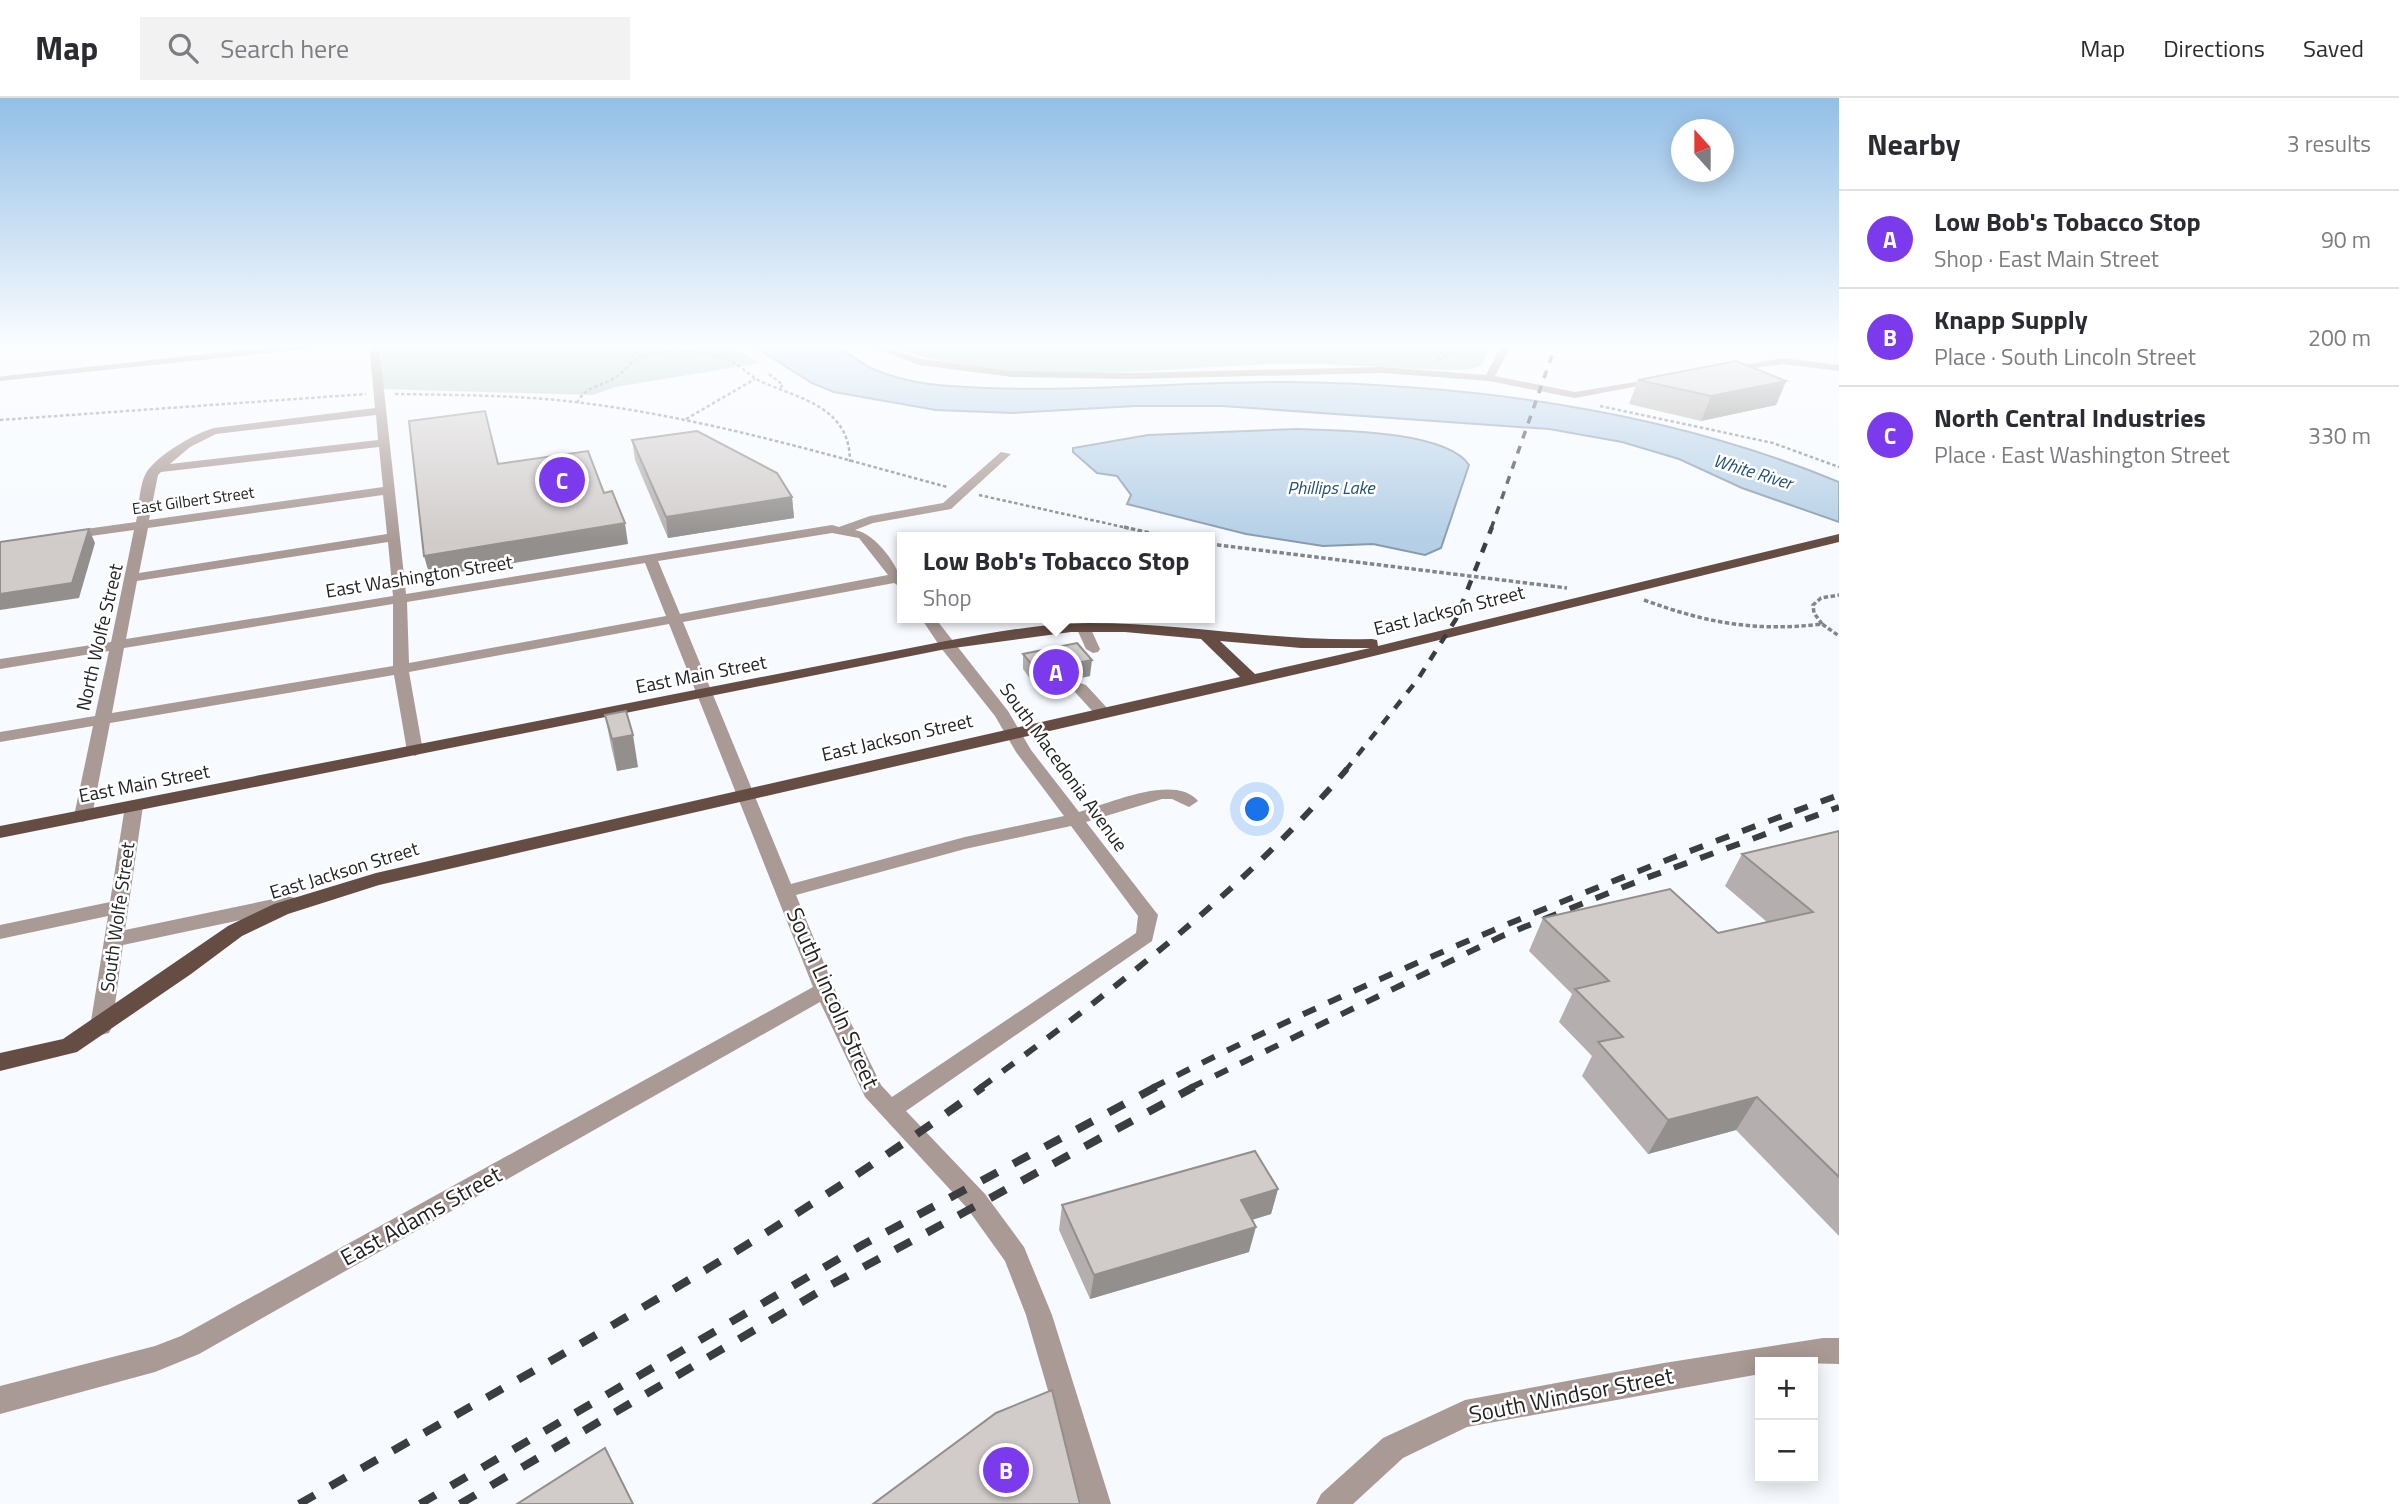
<!DOCTYPE html>
<html lang="en">
<head>
<meta charset="utf-8">
<style>
  body { margin:0; font-family:"Titillium Web",sans-serif; background:#f2f2f3; color:#2b2b33 }
  .controls { position:absolute; right:21px; bottom:21px; display:grid; overflow:hidden; border-radius:0px; box-shadow:0 4px 18px #0003 }
  .controls button { width:63px; height:63px; display:grid; place-items:center; padding:0; border:0; border-bottom:2px solid #e1e1e2; background:#fff; color:#2b2b33; font:35px sans-serif }
  .compass { position:absolute; left:1671px; top:21px; width:63px; height:63px; border-radius:50%; background:#fff; box-shadow:0 4px 18px #0003; rotate:339deg }
  .you { position:absolute; left:1258px; top:712px; width:24px; height:24px; margin:-18px; border:5px solid #fff; border-radius:50%; background:#1a73e8; box-shadow:0 0 0 10px #1a73e833 }
  .badge { display:grid; place-items:center; width:46px; height:46px; border-radius:50%; background:#7c3aed; color:#fff; font-size:23px; font-weight:700 }
  .pin { position:absolute; translate:-50% -50%; border:4px solid #fff; box-shadow:0 2px 7px #0006 }
  .popup { position:absolute; left:897px; top:434px; width:318px; height:91px; box-sizing:border-box; display:grid; place-content:center; border-radius:0px; background:#fff; filter:drop-shadow(0 2px 5px #0005); font-size:23px; white-space:nowrap; color:#7c7c81 }
  .popup b { font-size:26px; color:#2b2b33 }
  .popup::after { content:''; position:absolute; left:50%; top:100%; margin-left:-14px; border:14px solid transparent; border-top-color:#fff }
  .list { margin:0; padding:0; list-style:none }
  h2 { display:flex; justify-content:space-between; align-items:center; height:91px; margin:0; padding:0 28px; font-size:30px }
  h2 small { font-size:23px; font-weight:400; color:#7c7c81 }
  .list li { display:grid; grid-template-columns:46px 1fr auto; gap:21px; align-items:center; box-sizing:border-box; height:98px; padding:0 28px; border-top:2px solid #e1e1e2 }
  .list b { display:block; font-size:26px; white-space:nowrap }
  .list p { margin:0; font-size:23px; white-space:nowrap; color:#7c7c81 }
  .list em { font-size:23px; font-style:normal; color:#7c7c81 }
  .icon { flex:none; width:38px; height:38px; fill:none; stroke:currentColor; stroke-width:2; stroke-linecap:round; stroke-linejoin:round }
  .map { position:relative; flex:none; width:1839px; height:1406px; overflow:hidden }
  header { display:flex; align-items:center; gap:42px; box-sizing:border-box; height:98px; padding:0 35px; background:#fff; border-bottom:2px solid #e1e1e2 }
  header strong { font-size:33px }
  nav { display:flex; gap:38px; margin-inline-start:auto; font-size:24px }
  .search { width:490px; height:63px; background:#f2f2f3; display:flex; align-items:center; gap:18px; box-sizing:border-box; padding:0 24px; border-radius:0px; color:#7c7c81; font-size:26px }
  main { display:flex }
  aside { flex:1; background:#fff }
  .map>svg:first-child { display:block }
</style>
</head>
<body>
<header>
<strong>Map</strong>
<div class="search"><svg class="icon" aria-label="search" viewBox="0 0 24 24"><circle cx="10" cy="10" r="6"/><path d="M15 15l6 6"/></svg>Search here</div>
<nav><a>Map</a><a>Directions</a><a>Saved</a></nav>
</header>
<main>
<div class="map">
<svg width="1839" height="1406" viewBox="0 0 1839 1406">
  <rect width="100%" height="100%" fill="#f7fafe"/>
  <path fill="#b3cec1" d="M381,246H726L760,265L616,289L592,297L382,291Z
    M885,246H1492L1481,268L1466,272C1402,272 1339,264 1275,266C1154,270 999,293 885,246Z"/>
  <path fill="#b4cfe6" stroke="#889bac" stroke-width="2" d="M750,246C767,246 821,242 833,247C847,253 858,264 871,270C908,287 946,288 986,290C1088,294 1191,283 1293,284C1477,287 1668,313 1839,384V424L1742,390L1679,361L1622,344L1549,331L1222,308H1135L1013,315L936,312L834,294L812,285Z
    M1298,331C1338,332 1447,333 1469,367L1441,450L1425,457L1373,446L1323,448L1246,436L1127,406L1131,397L1117,378L1097,375L1073,354V350L1148,337Z"/>
  <g fill="none" stroke-linecap="round" stroke-linejoin="round">
    <path stroke="#838588" stroke-width="2.5" stroke-dasharray="3.5 2.5" stroke-linecap="butt" d="M1438,262L1463,250L1461,246
      M769,276L783,287L780,290
      M395,296C460,297 526,297 591,306C712,322 829,357 947,389
      M577,305C586,287 601,289 616,279C627,272 632,260 646,257C671,251 708,251 731,263C742,268 750,279 762,284C804,302 850,310 850,364
      M1600,308L1773,345L1839,369
      M686,321L755,281
      M0,322L366,296
      M979,397L1132,431"/>
    <path stroke="#838588" stroke-width="3.5" stroke-dasharray="4.5 2.5" stroke-linecap="butt" d="M1124,429L1167,439
      M1210,446L1567,490
      M1644,502C1707,525 1755,534 1822,526L1839,538
      M1822,526L1814,515L1813,507L1821,500L1839,497"/>
    <path fill="#a99a95" fill-rule="evenodd" d="M297,246H330L325,249L0,283V279L4,278Z
      M369,246H379L406,496L832,427L839,429L870,418L943,405L1001,354L1011,356L951,411L873,425L855,432C875,435 902,470 902,490L894,485L683,524L791,786L965,739L1064,718L1016,654L995,618L941,550L921,520H935L1008,613L1031,652L1079,714C1108,706 1175,675 1198,703L1189,709L1172,701H1162L1086,724L1158,817L1152,843L906,1013L985,1096L1024,1149L1052,1217L1111,1406H1081L1026,1217L1005,1163L967,1110L865,999L820,904L199,1256L155,1274L0,1316V1288L155,1248L181,1238L813,889L669,526L409,574L423,653L415,658L407,653L394,577L110,625L92,718L83,724L74,718L93,628L0,644V634L95,618L109,553L0,571V561L111,544L134,432L69,441L64,440V434L136,424C139,410 139,388 146,375C156,358 195,335 214,330L375,310ZM376,317L378,342L170,366L190,349L216,336ZM379,349L383,389L149,422L158,377L161,374ZM383,397L387,436L139,475L148,430ZM832,435L859,440L888,477L680,516L658,463ZM388,444L393,498L126,541L137,483ZM645,465L666,518L409,565L407,504ZM393,506V568L112,615L124,550ZM1071,728L1138,818L1136,835L892,999L881,987L835,892L796,797L965,751Z
      M864,246H878L921,261L1012,273L1130,275L1382,269L1486,277L1502,246H1512L1495,278L1575,294L1659,280L1664,283L1575,300L1489,283L1382,275L1130,281L1012,279L919,267Z
      M1783,260L1839,267V273L1783,266L1725,274L1720,271Z
      M1083,525L1090,529L1100,551L1098,554L1093,555L1086,551L1076,529Z
      M1080,585L1086,587L1108,611L1110,614L1108,617H1096L1074,593L1072,590L1074,587Z
      M134,702L143,708L125,832L288,798L295,800L298,805L295,810L288,812L123,847L112,929L109,935L101,937L93,935L90,929L108,818L0,841V827L110,804L125,708Z
      M1823,1240H1839V1266L1760,1264V1276L1467,1329L1403,1360L1353,1406H1316L1321,1396L1383,1340L1465,1302L1664,1265Z"/>
    <path fill="#664d44" fill-rule="evenodd" d="M1839,436V444L1341,566L379,787L288,816L242,838L191,876L77,954L0,973V955L63,941L228,828L274,806L376,775L1240,579L1201,541L1125,534H1071L946,551L0,740V728L946,543C993,535 1041,525 1089,525C1184,525 1277,544 1372,541L1377,542L1378,548ZM1220,543L1301,550H1370L1255,576Z"/>
    <path stroke="#3c3d40" stroke-width="3.5" stroke-dasharray="8 8" stroke-linecap="butt" d="M1491,431L1556,246"/>
    <path stroke="#3c3d40" stroke-width="4.5" stroke-dasharray="10 10" stroke-linecap="butt" d="M1345,673L1418,581L1456,521L1492,429"/>
    <path stroke="#3c3d40" stroke-width="6" stroke-dasharray="14 14" stroke-linecap="butt" d="M980,990C1111,894 1241,795 1347,671
      M1152,990C1375,876 1605,783 1839,697
      M1190,990L1502,838L1646,780L1839,709"/>
    <path stroke="#3c3d40" stroke-width="8" stroke-dasharray="18 18" stroke-linecap="butt" d="M299,1406C530,1274 768,1146 983,989
      M420,1406L864,1146L1156,989
      M460,1406L827,1189L1194,989"/>
  </g>
  <path fill="#b4afae" d="M1638,282L1786,283L1776,307L1701,323L1629,306Z
    M632,342L792,399L794,420L668,440L635,362Z
    M1023,556L1090,578L1036,589L1023,571Z
    M605,617L638,669L617,673L611,648Z
    M1839,733V1138L1736,1032L1648,1056L1582,978L1592,958L1559,924L1572,896L1529,853L1543,820L1718,835L1767,824L1725,788L1742,756Z
    M1278,1091L1271,1116L1252,1122L1249,1154L1090,1201L1059,1132L1062,1107Z"/>
  <path fill="#928f8d" d="M1786,283L1776,307L1701,323L1711,298Z
    M792,399L794,420L668,440L666,419Z
    M625,425L628,446L430,479L424,458Z
    M89,431L95,445L79,500L0,512V496Z
    M1092,562L1090,578L1036,589L1037,573Z
    M633,637L638,669L617,673L612,641Z
    M1757,999L1736,1032L1648,1056L1668,1022Z
    M1278,1091L1271,1116L1234,1127L1241,1102Z
    M1256,1129L1249,1154L1090,1201L1094,1177Z"/>
  <path fill="#d1ccca" stroke="#928f8d" stroke-width="2" d="M1736,263L1786,283L1711,298L1638,282Z
    M485,313L498,366L588,353L604,395L612,393L625,425L424,458L409,323Z
    M697,333L777,375L792,399L666,419L632,342Z
    M89,431L72,485L0,496V444Z
    M1077,545L1092,562L1037,573L1023,556Z
    M626,613L633,637L612,641L605,617Z
    M1839,733V1079L1757,999L1668,1022L1598,944L1623,939L1575,891L1609,883L1543,820L1670,791L1718,835L1813,814L1742,756Z
    M1255,1053L1278,1091L1241,1102L1256,1129L1094,1177L1062,1107Z
    M1052,1292L1080,1406H873L996,1315Z
    M605,1350L633,1406H517Z"/>
  <linearGradient id="sky" x2="0" y2="1"><stop stop-color="#93bfe7"/><stop offset="0.56" stop-color="#fbfdff"/><stop offset="1" stop-color="#fbfdff" stop-opacity="0"/></linearGradient>
  <rect width="1839" height="443" fill="url(#sky)"/>
  <g text-anchor="middle" stroke-width="5" stroke-linejoin="round" paint-order="stroke">
    <g font-size="16" fill="#222325" stroke="#fff">
      <text transform="translate(193 402) rotate(-8)" y="6">East Gilbert Street</text>
    </g>
    <g font-size="18" font-style="italic" fill="#265272" stroke="#fff">
      <text transform="translate(1753 374) rotate(17)" y="6">White River</text>
      <text x="1331" y="396">Phillips Lake</text>
    </g>
    <g font-size="19" fill="#222325" stroke="#fff">
      <text transform="translate(419 478) rotate(-9)" y="7">East Washington Street</text>
      <text transform="translate(1449 512) rotate(-14)" y="7">East Jackson Street</text>
      <text transform="translate(99 539) rotate(-77)" y="7">North Wolfe Street</text>
      <text transform="translate(701 576) rotate(-11)" y="7">East Main Street</text>
      <text transform="translate(897 639) rotate(-13)" y="7">East Jackson Street</text>
      <text transform="translate(1064 669) rotate(54)" y="7">South Macedonia Avenue</text>
      <text transform="translate(144 685) rotate(-11)" y="7">East Main Street</text>
      <text transform="translate(344 772) rotate(-17)" y="7">East Jackson Street</text>
      <text transform="translate(117 819) rotate(-82)" y="7">South Wolfe Street</text>
    </g>
    <g font-size="23" fill="#222325" stroke="#fff">
      <text transform="translate(833 900) rotate(66)" y="8">South Lincoln Street</text>
      <text transform="translate(421 1118) rotate(-29)" y="8">East Adams Street</text>
      <text transform="translate(1571 1297) rotate(-11)" y="8">South Windsor Street</text>
    </g>
  </g>
</svg>
<div class="controls">
<button>+</button>
<button>−</button>
</div>
<svg class="compass" viewBox="-18 -18 36 36"><path d="M0-13l5 13h-10z" fill="#e53935"/><path d="M0 13l5-13h-10z" fill="#7c7c81"/></svg>
<div class="you"></div>
<div class="pin badge" style="left:1056px;top:574px">A</div>
<div class="popup"><b>Low Bob's Tobacco Stop</b>Shop</div>
<div class="pin badge" style="left:1006px;top:1372px">B</div>
<div class="pin badge" style="left:562px;top:382px">C</div>
</div>
<aside>
<h2>Nearby<small>3 results</small></h2>
<ul class="list">
<li><span class="badge">A</span><div><b>Low Bob's Tobacco Stop</b><p>Shop · East Main Street</p></div><em>90 m</em></li>
<li><span class="badge">B</span><div><b>Knapp Supply</b><p>Place · South Lincoln Street</p></div><em>200 m</em></li>
<li><span class="badge">C</span><div><b>North Central Industries</b><p>Place · East Washington Street</p></div><em>330 m</em></li>
</ul>
</aside>
</main>
</body>
</html>
